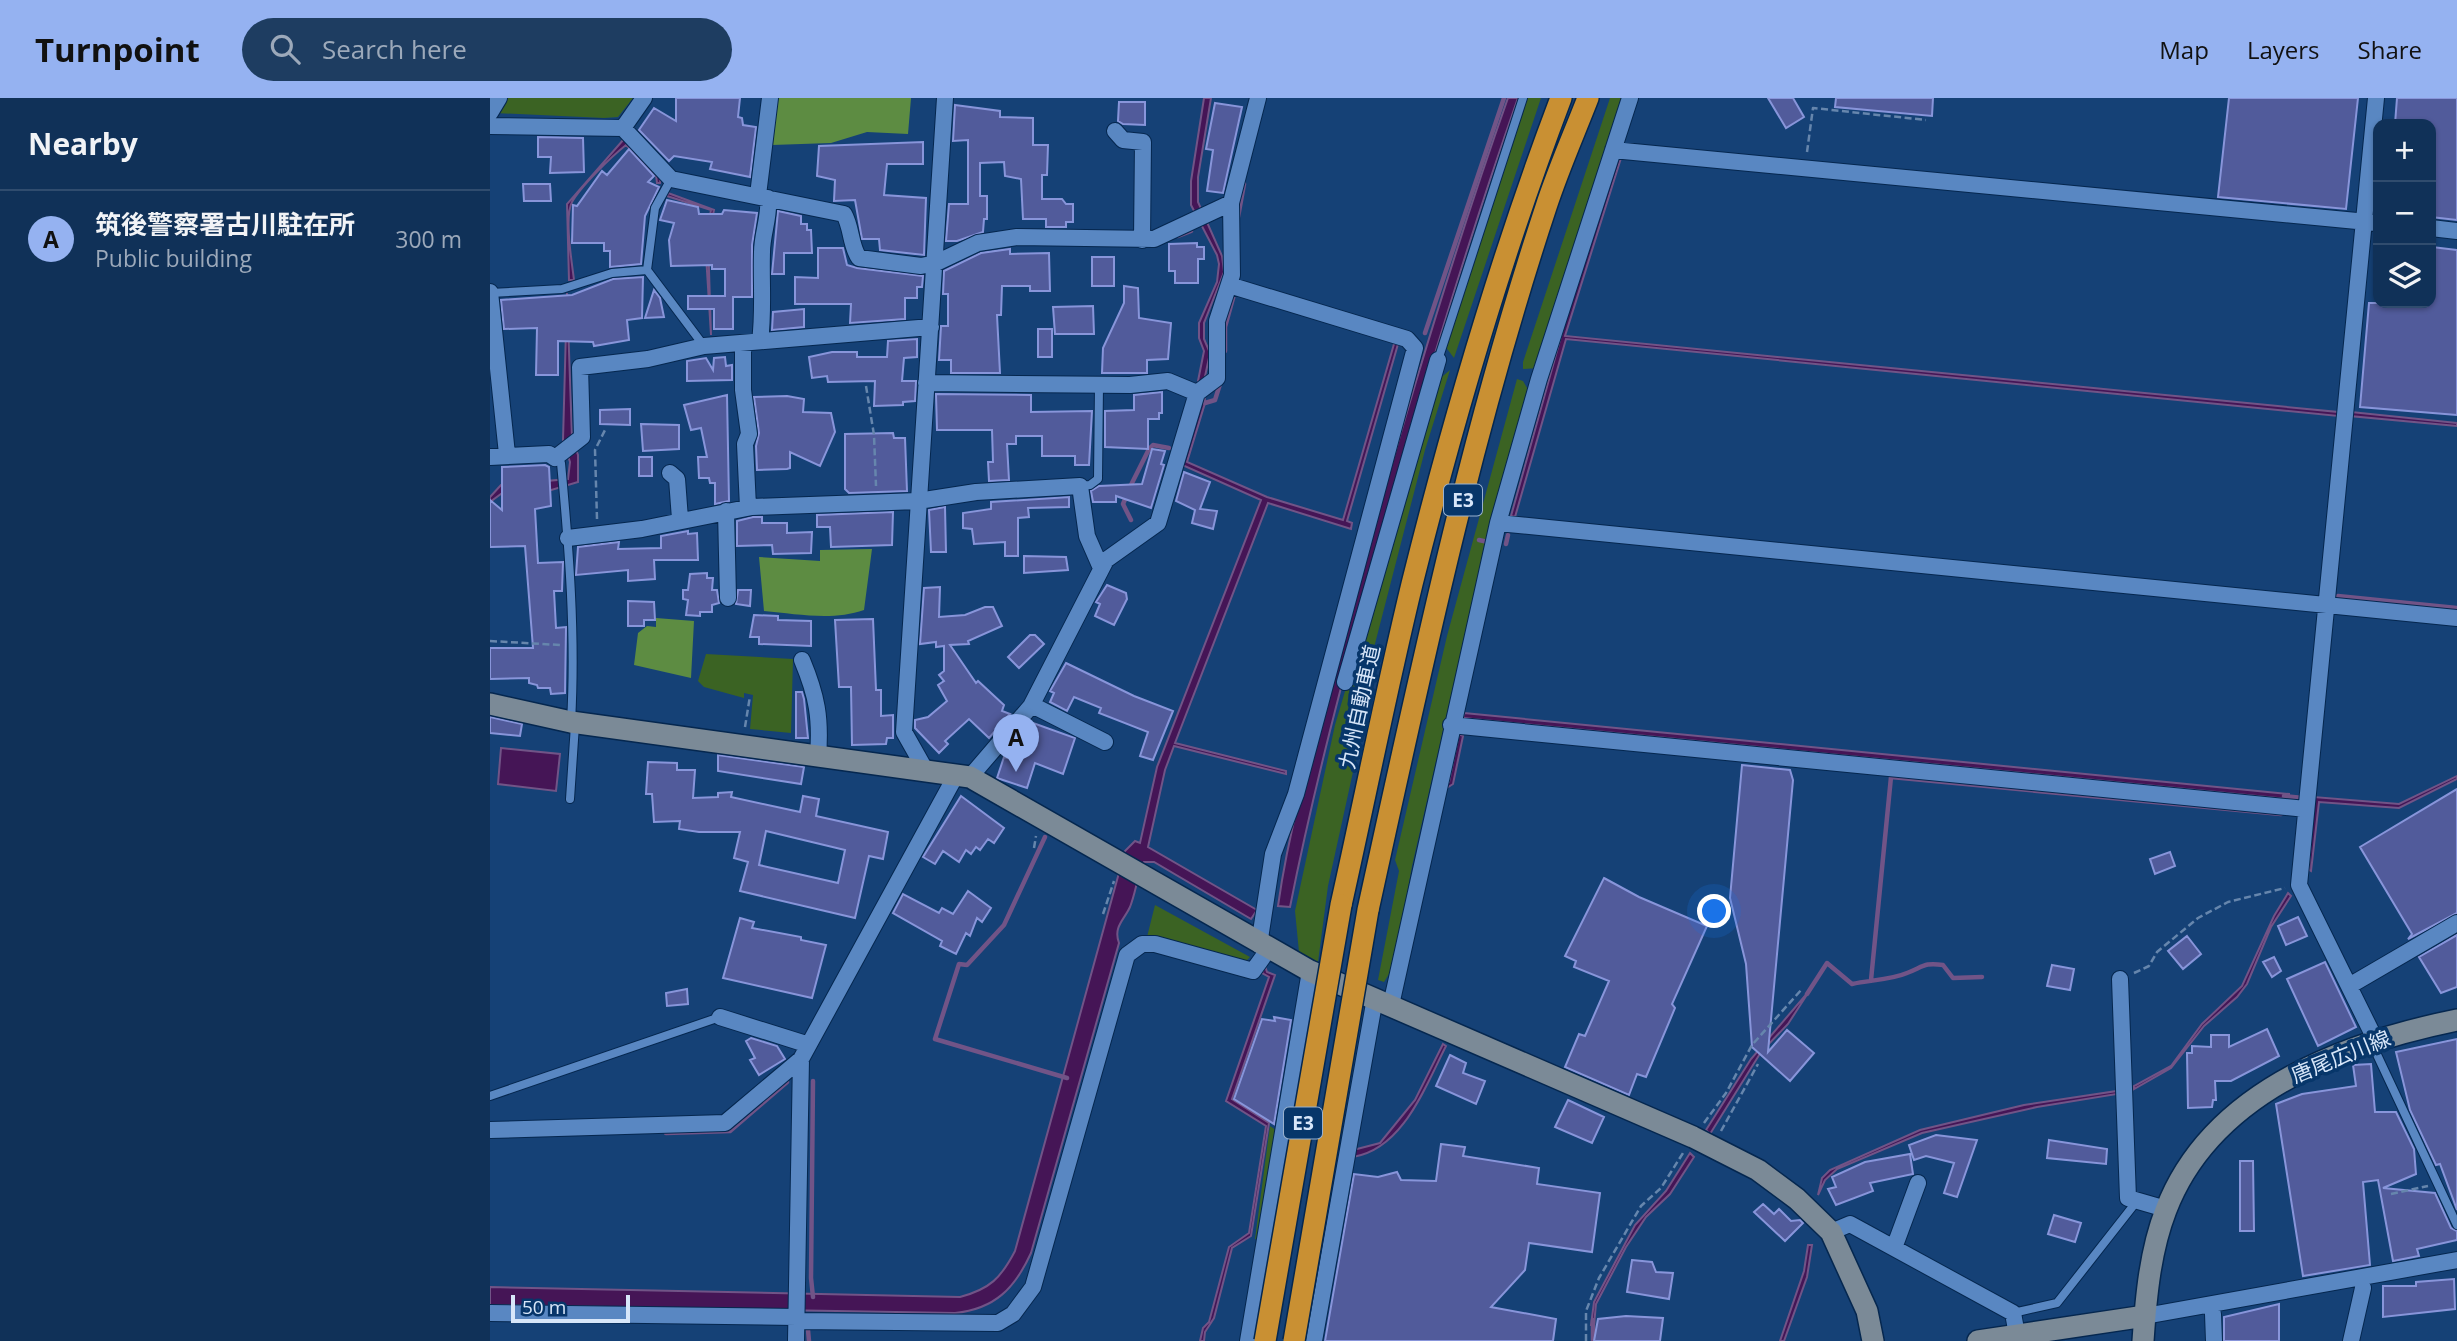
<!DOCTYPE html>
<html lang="en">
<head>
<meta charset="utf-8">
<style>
  body { margin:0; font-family:"Open Sans","Noto Sans JP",sans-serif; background:#1e3d61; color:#f1f3f6 }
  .controls { position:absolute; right:21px; top:21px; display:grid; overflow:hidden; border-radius:14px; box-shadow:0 2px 5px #0004 }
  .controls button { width:63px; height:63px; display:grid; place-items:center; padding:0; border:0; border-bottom:2px solid #304c6e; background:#103158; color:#f1f3f6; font:35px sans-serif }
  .scale { position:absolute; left:21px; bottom:18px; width:119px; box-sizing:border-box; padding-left:7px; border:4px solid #d7e6f9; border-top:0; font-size:19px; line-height:24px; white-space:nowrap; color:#d7e6f9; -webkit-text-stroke:5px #07366a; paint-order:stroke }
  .you { position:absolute; left:1225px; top:814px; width:24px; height:24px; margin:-18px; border:5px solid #fff; border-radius:50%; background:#1a73e8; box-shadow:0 0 0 10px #1a73e833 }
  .badge { display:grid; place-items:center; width:46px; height:46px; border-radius:50%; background:#95b2f1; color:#111; font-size:23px; font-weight:700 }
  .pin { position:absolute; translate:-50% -58px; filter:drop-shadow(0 2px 4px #0008) }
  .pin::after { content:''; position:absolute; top:37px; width:24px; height:21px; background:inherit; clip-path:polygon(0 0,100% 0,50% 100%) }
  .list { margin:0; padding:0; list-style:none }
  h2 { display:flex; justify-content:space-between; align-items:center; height:91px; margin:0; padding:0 28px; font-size:30px }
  h2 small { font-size:23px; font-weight:400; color:#9ca9ba }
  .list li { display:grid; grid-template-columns:46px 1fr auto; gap:21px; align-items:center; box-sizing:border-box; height:98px; padding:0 28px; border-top:2px solid #304c6e }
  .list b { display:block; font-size:26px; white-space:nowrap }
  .list p { margin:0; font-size:23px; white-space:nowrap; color:#9ca9ba }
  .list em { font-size:23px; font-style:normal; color:#9ca9ba }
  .icon { flex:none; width:38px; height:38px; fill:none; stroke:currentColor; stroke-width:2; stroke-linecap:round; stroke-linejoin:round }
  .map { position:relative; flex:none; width:1967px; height:1243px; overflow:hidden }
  header { display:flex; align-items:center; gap:42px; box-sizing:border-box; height:98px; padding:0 35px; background:#95b2f1; color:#111 }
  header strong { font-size:33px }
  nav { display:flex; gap:38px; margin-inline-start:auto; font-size:24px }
  .search { width:490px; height:63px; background:#1e3d61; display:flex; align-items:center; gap:18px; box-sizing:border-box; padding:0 24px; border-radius:38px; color:#9ca9ba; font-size:26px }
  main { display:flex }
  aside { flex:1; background:#103158 }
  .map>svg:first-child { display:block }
</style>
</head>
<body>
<header>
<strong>Turnpoint</strong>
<div class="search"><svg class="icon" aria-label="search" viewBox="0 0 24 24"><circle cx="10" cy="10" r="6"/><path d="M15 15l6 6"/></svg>Search here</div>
<nav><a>Map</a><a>Layers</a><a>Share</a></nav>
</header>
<main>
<aside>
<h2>Nearby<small></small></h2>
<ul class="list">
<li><span class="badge">A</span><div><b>筑後警察署古川駐在所</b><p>Public building</p></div><em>300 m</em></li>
</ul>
</aside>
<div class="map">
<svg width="1967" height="1243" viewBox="0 0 1967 1243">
  <rect width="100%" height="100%" fill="#154176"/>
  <path fill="#3b6323" d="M13,0H143L128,19L114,20L5,15Z
    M1036,0H1051L964,260L955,248Z
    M1120,0H1132L1075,174L1049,270L1033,271V264Z
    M960,272L935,352L863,631L868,651L838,788L828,864L809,854L805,813L845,627L947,283Z
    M1027,281L1033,283L1040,295L1003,414L922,768L904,868L894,884L888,882L909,773L905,762L957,538Z
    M216,556L303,561L301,635L260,631L263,597L254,595V600L214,589L208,583Z
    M665,807L760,859L755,864L657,839Z
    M780,1028L790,1035L773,1143L765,1141Z"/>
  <path fill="#5d8c42" d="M287,0H421L418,36L377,34L341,45L282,47Z
    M382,451L374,512C343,523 307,516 274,513L269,459L330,463V452Z
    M166,520L204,523L201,580L144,567L148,535L157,528L166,529Z"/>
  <path fill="#451556" stroke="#715487" stroke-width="2" d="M714,0H721L708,79V104L732,158L734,174L714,225V241L720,255L714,283L715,305L697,364L777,399L853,422L904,246H908L857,423L862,425L861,431L778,405L685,645L796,673V676L684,648L675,672L658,749L767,812L761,821L664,764H654C647,778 646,794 640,809C634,822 623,829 629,845L541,1155C525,1190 505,1211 465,1215L0,1207V1189L470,1199C500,1191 511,1180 525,1153L635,753L645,743L650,745L667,669L771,402L690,366L711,299L708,283L714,253L709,240V225L727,184L729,166L727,157L701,107V83Z
    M1018,0H1028C976,148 931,298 889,449C856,568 824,688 800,809L788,808C801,714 831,622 856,531C904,352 956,175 1018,0Z
    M134,41L171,76L170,85H167L166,77L136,47C121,59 91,88 82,104C74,119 82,165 84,182H79L77,106Z
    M1127,60H1131L1075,238L1848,314V318L1076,241L1025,419L1021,418L1092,163Z
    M178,95L224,112L218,140L221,237L215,141L221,112L177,98Z
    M77,195L82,340L88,357V384L58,393L19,390L0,404V399L11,387L78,381L80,364L73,342Z
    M1861,314L1967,325V328L1860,318Z
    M974,615L1799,696V701L973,620Z
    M969,636L973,638L963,686L955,691L953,687L959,684Z
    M11,650L70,656L66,693L8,686Z
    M1967,678V681L1909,710L1829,704L1821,773L1819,772L1824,699L1909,706Z
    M1798,795L1801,798L1781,829L1757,886L1747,899L1714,928L1681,970L1644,991V988L1681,968L1712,926L1752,888L1784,818Z
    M775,868L777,874L785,877L742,1001L779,1025L761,1138L742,1150L724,1220L715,1234L714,1243H710L713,1230L719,1224L739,1149L759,1135L776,1028L736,1003L779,879L772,875Z
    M1320,892L1298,926L1271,954L1220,1036L1216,1032L1261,961Z
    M953,946L956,948C935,989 913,1051 863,1059V1052L890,1045L925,1002Z
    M1627,993V996L1547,1009L1432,1035L1347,1071L1335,1082L1328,1097L1332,1080L1340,1072L1430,1032L1534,1007Z
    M1200,1055L1204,1059L1180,1096L1156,1119L1136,1149L1106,1206L1104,1227H1101L1104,1204L1145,1127L1176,1093Z
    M1318,1147H1322L1317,1179L1294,1243H1290L1314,1173Z"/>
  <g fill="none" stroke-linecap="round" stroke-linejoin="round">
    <path stroke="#715487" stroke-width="4.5" d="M748,119L754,86
      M688,138L701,133
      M935,235L1014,0
      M735,253V229L745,193
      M715,305L725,302L730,286
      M639,391L659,351L663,347L679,350
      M636,399L633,406L641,422
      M989,442L998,444
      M1016,446L1018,437
      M1848,498L1967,510
      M1794,698L1813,700
      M555,739L514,827L477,867L469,866L445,941L577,980
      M1381,882L1401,679L1791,716
      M1317,896L1337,865L1362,886C1379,882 1401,882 1417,875C1433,869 1434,864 1453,867L1463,880L1492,879
      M323,983L321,1180L323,1199
      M176,1035L240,1033L297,984
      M1103,1222V1243
      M318,1232L319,1243"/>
  </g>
  <path fill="#515b9b" stroke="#8895da" stroke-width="2" fill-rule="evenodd" d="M186,0H250L248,19L252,20L253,27L266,29L260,79L220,71L222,64L184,58L179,63L149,32L164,10L186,23Z
    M1278,0H1303L1314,19L1296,30Z
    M1346,0H1443L1442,18L1345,9Z
    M1739,0H1868L1856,111L1728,99Z
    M1907,0H1967V122L1941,119V26H1905Z
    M629,4H655V27L633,26L628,23Z
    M725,5L752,9L733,95L717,93L723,52L716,51Z
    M465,7L510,13V19L543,20V47H558L557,77H552V101H572L576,106H583V124H576V129H556V121H533L531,81L515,78L514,64L490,65V98H497V121H494L493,134L467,143H456L459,106H478V42L463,43Z
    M48,39L93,40L94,74L60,75L61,59H48Z
    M433,44V66H397L394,97L436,100L434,157L390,152L389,141H372L365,102L344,103L345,82L327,78L329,48Z
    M139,51L164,78L158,84L169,89L155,118L151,166L120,169V153H114V145H82L83,107L87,108L112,73L117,77Z
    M33,86H60L61,103H34Z
    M177,102L208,109L209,116H232L234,112L267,115L262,147V199H243V231H224V211H198V198H235V171H222V167L181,168L179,142L184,125L170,122Z
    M288,113L311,118V126H317V132H321L322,155H294V176H282Z
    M707,145V149H714V161H708V185H685V173H679V146Z
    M1942,149L1967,152V317L1870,309L1879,205H1941Z
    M328,150H353L357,167L367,170L433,178L432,189H427V200H415V221L360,225L361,206H305V179L328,180Z
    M520,151V156L559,155L560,193H540V188H512L511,217H507L510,275H461V262H449L451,228H458V196H453L454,173L491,155Z
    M602,159H624V188H602Z
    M153,179L152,220L137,222L139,242L104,248L103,244L68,243V277H46L47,230L14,231L11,202L82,197L123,181Z
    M634,188L648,190L649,220L681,225L678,261L657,262V275H612L613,250L634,205Z
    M164,192L170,200L174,219L155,220Z
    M603,208L604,236H565L563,209Z
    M314,211V229L282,232L283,214Z
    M548,231H562V259H548Z
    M427,241V259L414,260L412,283H426L425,303L413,304V307L384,308L385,283L338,284L337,278L322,280L319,259L342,254H367V259H397L398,243Z
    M235,259L236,268L242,267V282L197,283V263L216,260L223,272L224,260Z
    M672,294V315H669V321H658V351L615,349V313L644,312V297Z
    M446,296L541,297V314L602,313L599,367H585V358H552V338H526V346H517L519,382L499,383L498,364H503L502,332H447Z
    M237,297L239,403L225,406V385H220L219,380H209L208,359H217L211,330L201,332L194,307Z
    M297,298L314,301L313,314L341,315L345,334L330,368L300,354V370L297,371L267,372L266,348L269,335L264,299Z
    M140,311V327L110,326V312Z
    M151,326L189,327V351L153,353Z
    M403,335L404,340H415L417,393L359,395L355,391V336Z
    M662,351L675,353L671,366L674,367L661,410L626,398V404H603L601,393L609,388L652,386Z
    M149,359H162V378H149Z
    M55,367L59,369L61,408L45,411L48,465L73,464L72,493H64L66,530L76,529L75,595L61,596L60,590H48L47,587L39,585V580L0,581V550H43L35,448L0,449V402L12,412V369Z
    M694,374L720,384L710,411L727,413L723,431L702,425L705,412L686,403Z
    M579,399V409L538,410L539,419L528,420V458H515V444L484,446L482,431L473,430V415L501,411V404Z
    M455,409L456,454H441L439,412Z
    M403,414L402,447L341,449L340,429H327V417Z
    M263,419H272V425H297V435L322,434L321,455L283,456L282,447L247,448V423Z
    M198,433V436L207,435L208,462H164L165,481L138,483V472L86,477L88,449L129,444L128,451L171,450V438Z
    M534,458L576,459L578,472L534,475Z
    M217,475V480H223L222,492H227L229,505L222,507V514H210V518L196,517L198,502L193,501V492H198L200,476Z
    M617,487L636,495L637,501L624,527L605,518L610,506L606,504Z
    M450,489L449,519L475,517L495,509H503L512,528L478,543L479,546L460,547L486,585L488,583L514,607L512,613L520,616L499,640L479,621L455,643L458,646L449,655L425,630V622L438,619L457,603L448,587L454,583L449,577L454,573V548L446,549V544L430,546L434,490Z
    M248,492H261L260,508L246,506Z
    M138,503L164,504L165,522H154V528H138Z
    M264,517L288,518V522L321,523V548L269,546V539H260Z
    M383,521L386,592H391V618L403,617V640H397L396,646L362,647L361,589H349L345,522Z
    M540,537H545L554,546L529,570L518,559Z
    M576,565L644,598L683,613L663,662L650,658L658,634L609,615L611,610L584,599L577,613L560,604L564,595L560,593Z
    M306,594H312L314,601L318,640H306Z
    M0,619L32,626L30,638L0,635Z
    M543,625L585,640L573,676L545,665L537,690L507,680L514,659L521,661L534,632L536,630L540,635Z
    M228,657L314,669L311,686L228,673Z
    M158,664L187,665V672H205L203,700L228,699V695L242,694L241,699L310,714L313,698L329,701L326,718L398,734L393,761L379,758L365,820L250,793L258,764L244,760L250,734H209L189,731L190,723L164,724L162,696H156ZM276,733L355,752L348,785L269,767Z
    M1252,667L1300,672L1303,682L1278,954L1297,932L1324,955L1300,983L1262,949L1256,866L1240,800Z
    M1967,691V815L1918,841L1922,836L1870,749Z
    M471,698L514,730L504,745L498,741L490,752L486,749L481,756L476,752L469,764L453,753L445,766L433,759Z
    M1680,754L1685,768L1665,776L1660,761Z
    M1114,780L1149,799L1217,828L1182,906L1185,910L1156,979L1147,976L1139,997L1075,969L1089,936L1095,938L1119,883L1084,869L1086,863L1075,858Z
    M478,793L501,810L492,824L487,820L480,838L476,835L466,856L450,848L452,843L403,815L413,796L449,815L452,810L463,816Z
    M1808,819L1817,838L1796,847L1788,828Z
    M250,820L264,824L262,830L311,839V842L336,847L322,900L233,880Z
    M1967,837V889L1951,895L1929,859Z
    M1697,838L1711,856L1693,871L1678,853Z
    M1784,859L1791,873L1782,879L1773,864Z
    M1835,864L1866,929L1828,948L1797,881Z
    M1562,867L1584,871L1580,892L1557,888Z
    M197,891L198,906L177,908L176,895Z
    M784,919L801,922L784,1026L744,1001L772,921L785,923Z
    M1777,931L1789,958L1741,983H1725L1726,1002H1723L1722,1009L1698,1010L1697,955H1702V948L1721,949V937H1739V949Z
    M261,940L287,948L295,961L269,977L260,962L265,960L256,943Z
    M1967,941V1112L1950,1066L1946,1067L1920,1012L1906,954Z
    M960,957L976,965L973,975L995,983L986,1006L946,988Z
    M1881,966L1885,1014H1906L1924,1051L1926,1076L1893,1090L1945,1095L1961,1130L1967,1133V1142L1927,1151L1929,1158L1903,1163L1888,1082L1873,1084L1880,1167L1813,1178L1786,1006L1812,996L1866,988L1863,967Z
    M1078,1002L1114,1019L1102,1045L1065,1029Z
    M1446,1037L1487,1042L1467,1099L1454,1095L1464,1065L1436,1058L1424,1062L1419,1047Z
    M1559,1042L1617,1051L1616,1066L1557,1060Z
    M951,1046L975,1049L973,1058L1049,1070L1047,1086L1110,1095L1102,1154L1039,1145L1035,1172L1001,1209L1066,1221L1063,1243H835L864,1076L888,1079L907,1074L911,1082L946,1083Z
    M1420,1056L1423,1076L1380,1085L1383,1093L1346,1107L1338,1091L1346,1089L1342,1079L1375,1064Z
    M1750,1063H1763L1764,1133H1750Z
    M1273,1106L1284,1116L1289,1111L1301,1123L1310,1122L1313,1125L1295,1143L1264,1114Z
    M1564,1117L1591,1125L1585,1144L1558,1136Z
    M1142,1162L1162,1164L1166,1174L1183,1175L1179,1201L1137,1194Z
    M1964,1181L1965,1211L1893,1219V1188H1926V1184Z
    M1789,1206V1243H1734V1219Z
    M1136,1218L1173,1220L1170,1243H1104L1108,1221Z"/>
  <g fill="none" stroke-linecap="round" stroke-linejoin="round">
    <g stroke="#05274f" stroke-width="10">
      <path id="lane" d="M181,81L165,110L157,172L214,248
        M0,195L72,191L122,175L157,172
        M948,262L1033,0
        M65,360L71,365C79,451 86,537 81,624
        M590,388L600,387L608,381L609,287
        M80,701L85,627
        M1882,946L1967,1127
        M0,998L230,919
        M1523,1215L1567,1205L1647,1103"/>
    </g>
    <g stroke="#05274f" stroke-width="18">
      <path id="street" d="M0,15L9,0
        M0,28L133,30L181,81L354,116C362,130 360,147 369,160L431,168L446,165L488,145L527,139L664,141L741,105
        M133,30L154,0
        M625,33L633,42L653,44L652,142
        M1123,52L1888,125
        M268,97L280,0
        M1941,130L1967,133
        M739,187L917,241L925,250L806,696L783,756L769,847
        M0,194L17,356
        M270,243C274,213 271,185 272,154C272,136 280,118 278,100
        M253,245V292L259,336L255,346L258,409
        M436,285L640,287L678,283L707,295
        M0,359L59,356L65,360L92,339L90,269L158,261L214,248L441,229
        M180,375L187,381L190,421
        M236,413L238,500
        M1008,425L1967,520
        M78,440L152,431L262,409L428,403L486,394L590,388L597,438L611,470
        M312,562C327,598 331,620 328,658
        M855,584L948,262
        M542,607L615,644
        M961,627L1816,711
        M436,673L414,634L455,0
        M480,679L541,608L616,462L668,425L707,295L727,280V223L742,177L741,105L768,0
        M1630,881L1638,1100L1676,1111
        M1859,888L1967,825
        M901,907L1008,425L1049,281L1140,0
        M230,919L316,946
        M1885,941L1809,787L1886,0
        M0,1032L235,1025L311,961
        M1341,1134L1360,1126L1523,1215L1527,1237
        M1404,1150L1428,1085
        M0,1215L306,1219
        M1723,1216L1724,1243
        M1655,1218L1967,1162
        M306,1223L508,1225L523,1216L543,1189L637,857L652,846H665L763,873L773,859
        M306,1243L311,961L465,679
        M758,1243L820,873
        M824,1243L885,900
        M1861,1243L1873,1190"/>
    </g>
    <g stroke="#05274f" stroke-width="24">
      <path id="secondary" d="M0,606L81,624L480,679L820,873L1203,1039L1268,1072L1307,1101L1341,1134L1377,1213L1383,1243
        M1488,1243L1655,1218
        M1653,1243C1656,1199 1660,1153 1676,1112C1721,994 1854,945 1967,922"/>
    </g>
    <g stroke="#05274f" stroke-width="24">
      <path id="highway" d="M851,807C875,700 896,593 922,486C963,322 1011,158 1071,0
        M878,812C930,576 980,338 1056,109C1068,72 1084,36 1098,0"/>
    </g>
    <path stroke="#6686ad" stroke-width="2.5" stroke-dasharray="7 3.5" stroke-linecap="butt" d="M1317,54L1323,10L1436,22
      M376,288L384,337L386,388
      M107,421L105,352L115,332
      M0,543L70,547
      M255,629L260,598
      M544,750L546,738
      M613,816L624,783
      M1644,875L1659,868L1667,854L1708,820L1738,804L1795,790
      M1214,1025L1236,995L1262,947L1312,891
      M1231,1033L1268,966
      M1901,1096L1938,1088
      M1096,1243V1213L1109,1180L1151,1108L1171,1090L1193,1055"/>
    <use href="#lane" stroke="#5987c2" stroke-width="8"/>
    <use href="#street" stroke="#5987c2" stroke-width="16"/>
    <use href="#secondary" stroke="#7b8a97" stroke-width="21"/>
    <use href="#highway" stroke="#c99033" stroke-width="21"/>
    <g stroke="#05274f" stroke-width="24" stroke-linecap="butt">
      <path id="highway-bridge" d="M775,1243L851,807
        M804,1243L878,812"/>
    </g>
    <use href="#highway-bridge" stroke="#c99033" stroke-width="21"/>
  </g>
  <g text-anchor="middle" stroke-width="7" stroke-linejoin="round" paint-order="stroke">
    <g fill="#07366a" stroke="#99b1ce" stroke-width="2">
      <rect x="954" y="386.5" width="38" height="31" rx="5"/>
      <rect x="794" y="1009.5" width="38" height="31" rx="5"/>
    </g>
    <g font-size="19" font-weight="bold" fill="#d7e6f9">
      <text x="973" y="409">E3</text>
      <text x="813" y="1032">E3</text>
    </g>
    <g font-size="21" fill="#d7e6f9" stroke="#07366a">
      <text transform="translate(870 609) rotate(-78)" y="7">九州自動車道</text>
      <text transform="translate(1851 959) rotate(-22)" y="7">唐尾広川線</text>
    </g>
  </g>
</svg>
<div class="controls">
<button>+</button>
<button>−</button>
<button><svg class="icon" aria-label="layers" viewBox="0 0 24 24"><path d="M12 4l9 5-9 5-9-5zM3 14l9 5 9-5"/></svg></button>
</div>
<div class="scale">50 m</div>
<div class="you"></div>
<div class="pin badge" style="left:526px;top:674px">A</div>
</div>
</main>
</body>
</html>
